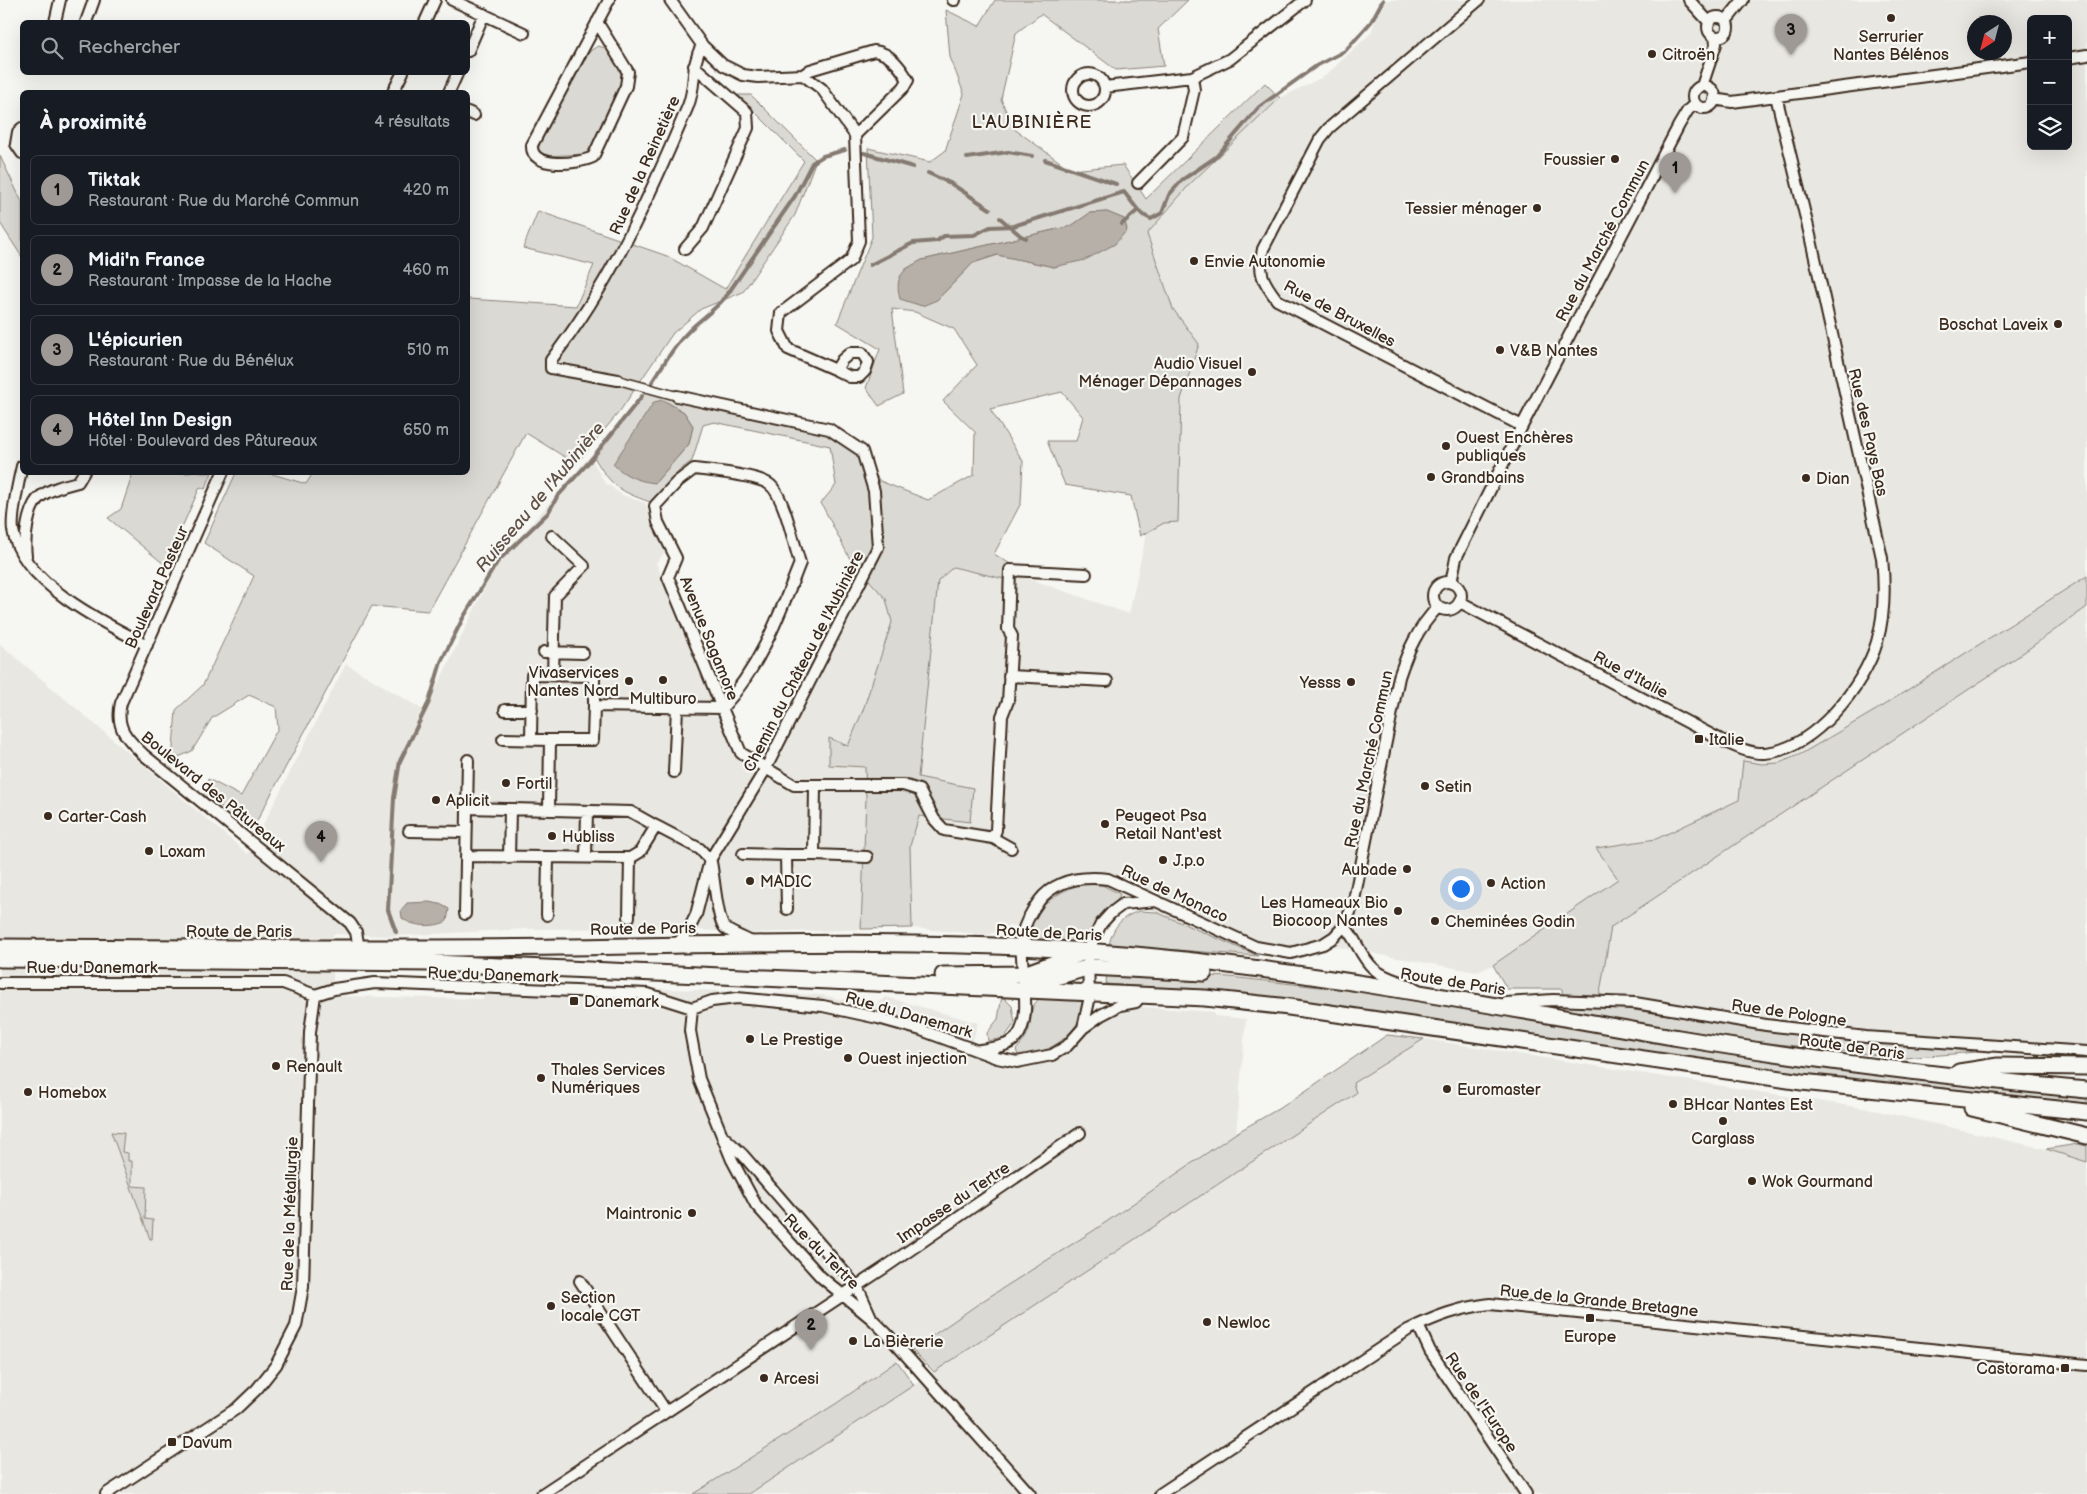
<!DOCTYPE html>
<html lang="fr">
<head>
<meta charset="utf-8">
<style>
  body { margin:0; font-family:"Balsamiq Sans",sans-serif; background:#242831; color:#f1f3f6 }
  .controls { position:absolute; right:15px; top:15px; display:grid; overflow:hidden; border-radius:8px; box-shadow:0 5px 20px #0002 }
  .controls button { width:45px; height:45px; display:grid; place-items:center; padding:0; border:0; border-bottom:1px solid #363941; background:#171b24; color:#f1f3f6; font:25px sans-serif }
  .compass { position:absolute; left:1967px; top:15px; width:45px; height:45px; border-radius:50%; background:#171b24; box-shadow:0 5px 20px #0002; rotate:216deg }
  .you { position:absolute; left:1460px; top:888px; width:18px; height:18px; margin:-12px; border:4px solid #fff; border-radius:50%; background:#1a73e8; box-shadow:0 0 0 8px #1a73e833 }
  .badge { display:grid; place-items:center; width:32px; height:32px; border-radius:50%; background:#9f9995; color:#111; font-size:16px; font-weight:700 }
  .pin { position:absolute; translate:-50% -41px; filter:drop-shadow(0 1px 2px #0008) }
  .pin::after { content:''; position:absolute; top:26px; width:18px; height:15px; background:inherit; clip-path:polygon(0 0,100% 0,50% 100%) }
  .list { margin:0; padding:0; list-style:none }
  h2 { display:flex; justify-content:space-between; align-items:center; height:65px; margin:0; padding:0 20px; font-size:21px }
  h2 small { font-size:16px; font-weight:400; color:#9ea1a6 }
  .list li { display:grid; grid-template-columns:32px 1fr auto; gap:15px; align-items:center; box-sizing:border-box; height:70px; margin:0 10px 10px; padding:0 10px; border:1px solid #363941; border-radius:8px }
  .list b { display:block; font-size:19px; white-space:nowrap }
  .list p { margin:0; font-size:16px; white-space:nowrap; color:#9ea1a6 }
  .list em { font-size:16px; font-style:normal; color:#9ea1a6 }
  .icon { flex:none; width:28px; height:28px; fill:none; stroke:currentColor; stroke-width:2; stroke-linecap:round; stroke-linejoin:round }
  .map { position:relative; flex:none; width:2087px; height:1494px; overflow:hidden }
  .search { position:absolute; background:#171b24; box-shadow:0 5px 20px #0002; left:20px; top:20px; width:450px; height:55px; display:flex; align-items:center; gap:12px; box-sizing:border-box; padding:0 18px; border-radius:8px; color:#9ea1a6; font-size:19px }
  .panel { position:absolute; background:#171b24; box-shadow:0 5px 20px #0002; left:20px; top:90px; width:450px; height:385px; border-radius:8px }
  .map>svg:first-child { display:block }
</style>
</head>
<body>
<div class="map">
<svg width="2087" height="1494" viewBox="0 0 2087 1494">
  <rect width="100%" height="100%" fill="#f6f6f2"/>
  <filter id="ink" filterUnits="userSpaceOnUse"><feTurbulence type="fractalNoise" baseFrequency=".02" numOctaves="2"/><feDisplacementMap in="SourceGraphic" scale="10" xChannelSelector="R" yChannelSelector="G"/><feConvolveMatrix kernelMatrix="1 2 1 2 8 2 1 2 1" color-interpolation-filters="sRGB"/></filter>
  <g filter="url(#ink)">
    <path fill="#e8e7e2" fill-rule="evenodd" d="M1382,0H2087V576L1876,710L1801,754L1779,763L1762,764L1743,761L1739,800L1656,839L1597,848L1618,879L1493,965L1477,972L1331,946L1303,956H1258L1156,912L1109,888L1095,884L1040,910L1032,925L1009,926L988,935L912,928L750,933L669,928L527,929L394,936L333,934V996L483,999L486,982L821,995L873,1006L886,997L978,1023L968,1055L1010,1067L1036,1065L1058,1057L1099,1023L1128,1006L1214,1012V1016L1246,1019L1236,1133L1093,1231L981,1302L837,1403L693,1494H0V644L248,854L346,664L425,711L496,565L590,456L604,482L622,495L645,503L665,552L656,563L707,686L751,762L776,764L888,544L990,565L1129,614L1157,485L1179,480L1181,399L1173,309L1147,234L1190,184L1280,98L1325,76L1371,33ZM2031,19H2068V146H2031ZM1974,22H2004V52H1974Z
      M2087,607V1059L1976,1052L1774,1030L1598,1004L1611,927L2013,660Z
      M1424,1039L1869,1109L2046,1149L2087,1162V1494H749L1356,1093L1352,1083Z"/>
    <path fill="#dad9d3" stroke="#8a8278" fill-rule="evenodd" d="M995,0H1188L1158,29L1164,66L1116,70L1041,14L1016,33L1001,99L1013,128L1071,170L1123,165L1146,199L1265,83L1280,98L1190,184L1147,234L1173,309L1199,344L1181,399L1178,522L1164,523L1140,536L1131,496L1065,485L1047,441H1076L1083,417L1062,392L990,409L1023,461L1021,503L994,554L1012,565L1013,581L953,567L938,581L918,777L973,788L970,822L919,816L910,846L912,928L861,929L866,798L865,767L829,765V738L848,746L863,710L892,622L886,599L850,559L821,503L836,485L830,446L714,422L703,425L692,461L681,469L650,502C619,491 611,486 594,457L647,391L828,432L860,453L880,481L928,500L974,475L975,432L943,401L977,365L954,329L915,312L892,309L903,394L879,406L866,388L880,349L837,323L872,237L868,148L930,162L945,151L964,94L950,57L946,10L979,26ZM1107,212L1124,219L1127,229L1054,267L998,255L973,263L937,300L904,270L922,260L1071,226L1090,213ZM663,400L684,412L693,426L689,444L655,483Z
      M598,46L609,49C614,57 621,67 621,77C621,96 598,139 586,154L544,156L538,151L540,140L590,51Z
      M738,95H751L816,160L795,215L743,292L701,309L673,333L620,411L576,464L526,433L428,611L372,606L253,828L204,795L208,779L241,796L278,728L276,707L249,695L212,718L192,751L172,760L176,710L203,685L254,576L204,543L236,473H269L306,484L313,473L468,472V299L576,306L594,265L523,248L538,211L667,256L725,289L804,161Z
      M0,156L22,202V257L0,223Z
      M133,473H212L205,489L200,487L165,565L108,518L121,509Z
      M2087,576V607L2013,660L1611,927L1598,1005L1774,1030L1976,1052L1905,1058L1759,1042L1563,1011L1562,989H1507L1493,965L1618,879L1596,848L1656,839L1739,800L1743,761L1762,764L1779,763L1801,754L1876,710Z
      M1084,884L1102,885L1120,894C1117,904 1110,906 1103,914C1097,921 1094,930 1087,936C1075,946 1044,943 1033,937C1024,911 1064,887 1084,884Z
      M1139,911L1156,912L1258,956L1109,945C1113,927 1121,917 1139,911Z
      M1107,971L1230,977L1400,996L1550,1022L2087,1097V1107L1798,1075L1208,991L1106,984Z
      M1002,996L1012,1006L1015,1023L1004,1038L988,1041L987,1033L998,1019Z
      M1042,997L1084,998C1086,1030 1048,1057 1018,1055L1016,1050C1022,1043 1027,1037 1029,1029C1033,1015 1028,1006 1042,997Z
      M1387,1035L1424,1039L1353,1083L1356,1093L934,1372L912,1350L981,1302L1093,1231L1236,1133L1285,1105Z
      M111,1132L124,1133L122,1152L128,1153V1161H132V1186L146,1187L145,1219L153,1220L152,1239H150Z
      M2078,1144L2087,1146V1162L2046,1149Z
      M897,1361L914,1385L749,1494H693L837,1403Z"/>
    <path fill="#b6b0a9" stroke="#857a71" d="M1107,212L1124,219L1127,230L1115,244L1085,260L1054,267L997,255L973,263L937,300L922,306L900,299C894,275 903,270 922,260L1071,226L1090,213Z
      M663,400L684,412L693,426L689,444L655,483C638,481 625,476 613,464L654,402Z
      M429,902L440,904L449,909L447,921C435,928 412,927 402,918L401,910L407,903Z"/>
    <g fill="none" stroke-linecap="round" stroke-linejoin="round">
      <path stroke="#857a71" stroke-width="4" d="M864,153L913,167
        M967,158L1008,152L1032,156
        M1045,160L1116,184
        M928,173L950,183L990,209
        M1000,218L1021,236L1026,238
        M1122,224L1138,210L1143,215L1151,219L1162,213L1169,195L1182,180L1216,157L1259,107L1316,66L1345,51L1371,22L1383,0
        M870,265L913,243L937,241L944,236L974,235L990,227L1013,226L1124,192L1138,210
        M652,382C665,362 677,341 695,325C706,315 717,308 727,295L795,196L812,163L823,156L845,150
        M396,932L388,910L394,798L400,761L429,702L441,662L463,618L498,561L548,513L557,497L589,462L642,396"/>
      <g stroke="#3b2a1e" stroke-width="11">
        <path id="pedestrian" d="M618,380L677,396"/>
      </g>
      <g stroke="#3b2a1e" stroke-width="14">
        <path id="minor" d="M452,0L524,33
          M670,0L702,45L723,65L743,75L758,77L803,75L822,89L855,135L859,241L851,260L781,313L779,331L788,349L836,370L842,360L850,353H862L868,362L865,371L859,377H850L836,370
          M953,0H955
          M1479,0L1329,128L1320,139L1263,249C1258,273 1262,280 1277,300L1522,426
          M1689,0L1709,22
          M1708 27a10 10 0 1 1 20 0a10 10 0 1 1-20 0Z
          M1726,21L1743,0
          M55,22L60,0
          M86,22L94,0
          M425,22L435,0
          M597,22L628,72L626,86L593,157C578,164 530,170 532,145L609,0
          M468,51L484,14
          M2068,58L2087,55
          M1073 90a16 16 0 1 1 32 0a16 16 0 1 1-32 0Z
          M803,75L810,70L874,51C890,53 900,66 908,80L904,87L855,135
          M1702,86L1716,44L1715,37
          M1693 97a11 11 0 1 1 22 0a11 11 0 1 1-22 0Z
          M1105,87L1192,77L1230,59L1305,0
          M393,92L403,72
          M449,92L458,72
          M1714,99L1732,102L2031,62
          M468,112L474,115
          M22,128L18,132L16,144L22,153
          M1138,183L1183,137L1194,90L1192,77
          M685,249L703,228L748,128L747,112L694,66
          M618,380L551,368V360C611,283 650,196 688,106C697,83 690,67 702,45
          M22,466C19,479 11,517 13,530C20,582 105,624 147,645
          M223,472L121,703C115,728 127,739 144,755L350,923L356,932L359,948
          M552,536L584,566L555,596L553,675
          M26,556C24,541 27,506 41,496C52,488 66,485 78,482L84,472
          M1433 596a14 14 0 1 1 28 0a14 14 0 1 1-28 0Z
          M1451,583L1456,558L1522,426L1679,125L1688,110L1695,104
          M1460,602L1721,740C1734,746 1750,754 1765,753C1814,749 1864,686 1877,642C1885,614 1885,586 1882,558L1809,231L1776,96
          M544,652L583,653
          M1009,676L1107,681
          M505,710H532
          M503,739L550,740
          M531,739L532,675L594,676V706
          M674,772L677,708
          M467,808L631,812L656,826
          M549,810L550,740H593L594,706L722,708C760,668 780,613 800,563C794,545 784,494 769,484C756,475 711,471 694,469L677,482L655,506L658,522L676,558L668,577L722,708L741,753L794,785H903L919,790L934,819L944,830L993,838L1011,848
          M409,831L466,832
          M993,838L996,830L1002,716L1008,701L1012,636L1008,629L1010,570L1086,574
          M743,854L786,855
          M814,855L867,857
          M466,856L630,858L640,852L656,826L700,849L710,860
          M586,857L587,811
          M509,858L510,810
          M711,862C714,875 717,921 725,928C732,934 745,938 753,943
          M787,909L786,855H814L815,787
          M465,914L468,760
          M547,915L548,857
          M629,917L630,858
          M1344,926C1356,938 1360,956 1373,968C1385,980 1404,981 1418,990
          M676,946L689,929L696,915L710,860L765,770L878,547L874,491L862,451L829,429L677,396
          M0,983H283L315,995L334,989L375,983L648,994L692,1008L712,1001L737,998L823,1006L878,1018L921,1030L997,1058L1017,1062L1052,1055L1067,1046L1083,1028L1101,1015L1120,1005L1136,1002L1142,994
          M1506,1003L1553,1000L1635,1003L1766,1025L1866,1037L2087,1052
          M692,1008L690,1031L699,1079L732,1160L756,1205L821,1277L872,1319L887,1334L1030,1494
          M1083,1028L1089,1001L1088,951L1101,924L1111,913L1123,904L1156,901
          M980,1050C992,1048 1007,1047 1016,1038C1035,1017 1018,962 1022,935C1025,922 1031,912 1039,901C1056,879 1082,876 1108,879L1256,947L1291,953L1323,944L1334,937L1344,926L1353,905L1399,677C1408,650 1418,628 1438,607
          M726,1139L743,1155L858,1288L871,1317
          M580,1281L665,1410
          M1418,1325L1430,1351L1526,1494
          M106,1494L236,1409L257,1389L276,1365L296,1326L303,1287L310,1032L315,995
          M542,1494L884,1268L1080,1133
          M1160,1494L1408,1330C1437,1316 1458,1308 1490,1304L2087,1365"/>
      </g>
      <g stroke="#3b2a1e" stroke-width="19">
        <path id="primary" d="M0,947C186,948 372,949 559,947C734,945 910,938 1085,951C1285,965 1482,1004 1679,1038C1815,1061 1950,1077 2087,1090
          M0,959L434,963L1205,998L1289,1007L1802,1082L2087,1112
          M943,975L1024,974L1082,953
          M1028,987L1049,979L1090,967L1204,973
          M1959,1072L1998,1066L2087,1067
          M1972,1108L2087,1136"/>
      </g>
      <use href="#pedestrian" stroke="#f6f6f2" stroke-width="8"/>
      <use href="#minor" stroke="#f6f6f2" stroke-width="10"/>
      <use href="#primary" stroke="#f6f6f2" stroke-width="15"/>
    </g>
  </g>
  <g fill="#3b2a1e" stroke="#f6f6f2" stroke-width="2">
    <circle cx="1891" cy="18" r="5"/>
    <circle cx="1652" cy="54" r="5"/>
    <circle cx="1615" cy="159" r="5"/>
    <circle cx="1537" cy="208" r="5"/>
    <circle cx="1194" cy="261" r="5"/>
    <circle cx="2058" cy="324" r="5"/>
    <circle cx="1500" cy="350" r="5"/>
    <circle cx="1252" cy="372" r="5"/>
    <circle cx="1446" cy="446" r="5"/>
    <circle cx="1431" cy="477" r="5"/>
    <circle cx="1806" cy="478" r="5"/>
    <circle cx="663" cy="680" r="5"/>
    <circle cx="629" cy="681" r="5"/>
    <circle cx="1351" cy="682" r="5"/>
    <rect x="1694" y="734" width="10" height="10" rx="2.5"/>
    <circle cx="506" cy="783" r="5"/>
    <circle cx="1425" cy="786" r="5"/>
    <circle cx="436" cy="800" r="5"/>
    <circle cx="48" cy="816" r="5"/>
    <circle cx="1105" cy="824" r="5"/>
    <circle cx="552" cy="836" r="5"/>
    <circle cx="149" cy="851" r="5"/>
    <circle cx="1163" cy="860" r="5"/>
    <circle cx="1407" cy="869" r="5"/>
    <circle cx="750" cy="881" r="5"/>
    <circle cx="1491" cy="883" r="5"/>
    <circle cx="1398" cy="911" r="5"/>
    <circle cx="1435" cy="921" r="5"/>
    <rect x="569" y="996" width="10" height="10" rx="2.5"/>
    <circle cx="750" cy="1039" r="5"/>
    <circle cx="848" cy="1058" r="5"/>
    <circle cx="276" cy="1066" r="5"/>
    <circle cx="541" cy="1078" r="5"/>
    <circle cx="1447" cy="1089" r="5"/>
    <circle cx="28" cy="1092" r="5"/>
    <circle cx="1673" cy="1104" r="5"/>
    <circle cx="1723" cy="1121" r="5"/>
    <circle cx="1752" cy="1181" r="5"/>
    <circle cx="692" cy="1213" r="5"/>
    <circle cx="551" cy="1306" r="5"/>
    <rect x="1585" y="1313" width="10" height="10" rx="2.5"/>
    <circle cx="1207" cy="1322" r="5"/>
    <circle cx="853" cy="1341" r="5"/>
    <rect x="2060" y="1363" width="10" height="10" rx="2.5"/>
    <circle cx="764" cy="1378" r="5"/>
    <rect x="167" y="1437" width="10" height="10" rx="2.5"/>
  </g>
  <g text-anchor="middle" stroke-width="4.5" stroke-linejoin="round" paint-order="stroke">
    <g font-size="16" fill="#3b2a1e" stroke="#f6f6f2" text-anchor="start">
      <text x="1891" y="42" text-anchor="middle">Serrurier<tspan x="1891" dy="18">Nantes Bélénos</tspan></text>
      <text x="1662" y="60">Citroën</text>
      <text x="1605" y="165" text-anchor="end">Foussier</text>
      <text x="1527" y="214" text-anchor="end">Tessier ménager</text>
      <text x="1204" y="267">Envie Autonomie</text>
      <text x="2048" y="330" text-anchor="end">Boschat Laveix</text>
      <text x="1510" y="356">V&amp;B Nantes</text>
      <text x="1242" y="369" text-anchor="end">Audio Visuel<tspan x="1242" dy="18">Ménager Dépannages</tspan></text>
      <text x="1456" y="443">Ouest Enchères<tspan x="1456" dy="18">publiques</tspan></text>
      <text x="1441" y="483">Grandbains</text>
      <text x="1816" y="484">Dian</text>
      <text x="619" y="678" text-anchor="end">Vivaservices<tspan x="619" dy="18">Nantes Nord</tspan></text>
      <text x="1341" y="688" text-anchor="end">Yesss</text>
      <text x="663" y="704" text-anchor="middle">Multiburo</text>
      <text x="1709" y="745">Italie</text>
      <text x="516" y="789">Fortil</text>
      <text x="1435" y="792">Setin</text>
      <text x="446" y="806">Aplicit</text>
      <text x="1115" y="821">Peugeot Psa<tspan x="1115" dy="18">Retail Nant'est</tspan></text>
      <text x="58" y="822">Carter-Cash</text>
      <text x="562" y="842">Hubliss</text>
      <text x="159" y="857">Loxam</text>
      <text x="1173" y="866">J.p.o</text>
      <text x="1397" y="875" text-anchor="end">Aubade</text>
      <text x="760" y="887">MADIC</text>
      <text x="1501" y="889">Action</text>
      <text x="1388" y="908" text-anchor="end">Les Hameaux Bio<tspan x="1388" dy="18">Biocoop Nantes</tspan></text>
      <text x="1445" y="927">Cheminées Godin</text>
      <text x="584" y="1007">Danemark</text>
      <text x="760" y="1045">Le Prestige</text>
      <text x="858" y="1064">Ouest injection</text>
      <text x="286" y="1072">Renault</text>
      <text x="551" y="1075">Thales Services<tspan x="551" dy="18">Numériques</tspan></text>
      <text x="1457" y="1095">Euromaster</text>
      <text x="38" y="1098">Homebox</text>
      <text x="1683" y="1110">BHcar Nantes Est</text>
      <text x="1723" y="1144" text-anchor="middle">Carglass</text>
      <text x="1762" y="1187">Wok Gourmand</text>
      <text x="682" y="1219" text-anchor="end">Maintronic</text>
      <text x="561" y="1303">Section<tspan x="561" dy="18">locale CGT</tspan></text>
      <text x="1217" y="1328">Newloc</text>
      <text x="1590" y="1342" text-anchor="middle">Europe</text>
      <text x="863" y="1347">La Bièrerie</text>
      <text x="2055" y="1374" text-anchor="end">Castorama</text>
      <text x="774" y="1384">Arcesi</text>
      <text x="182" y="1448">Davum</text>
    </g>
    <g font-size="16" fill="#3b2a1e" stroke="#f6f6f2">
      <text transform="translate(644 165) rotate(-66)" y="6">Rue de la Reinetière</text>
      <text transform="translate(1602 240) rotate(-62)" y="6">Rue du Marché Commun</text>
      <text transform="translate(1340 313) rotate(28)" y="6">Rue de Bruxelles</text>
      <text transform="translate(1869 432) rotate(77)" y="6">Rue des Pays Bas</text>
      <text transform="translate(156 587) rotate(-66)" y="6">Boulevard Pasteur</text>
      <text transform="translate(710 638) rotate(68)" y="6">Avenue Sagamore</text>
      <text transform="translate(803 661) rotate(-63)" y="6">Chemin du Château de l'Aubinière</text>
      <text transform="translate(1631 674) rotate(28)" y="6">Rue d'Italie</text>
      <text transform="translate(1368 759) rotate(-78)" y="6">Rue du Marché Commun</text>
      <text transform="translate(214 791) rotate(39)" y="6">Boulevard des Pâtureaux</text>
      <text transform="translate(1175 893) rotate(25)" y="6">Rue de Monaco</text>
      <text transform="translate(643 928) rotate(-1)" y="6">Route de Paris</text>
      <text x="239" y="937">Route de Paris</text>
      <text transform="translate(1049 932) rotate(3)" y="6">Route de Paris</text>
      <text x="92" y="973">Rue du Danemark</text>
      <text transform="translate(493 974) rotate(2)" y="6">Rue du Danemark</text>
      <text transform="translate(1453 981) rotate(9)" y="6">Route de Paris</text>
      <text transform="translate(1789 1012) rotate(8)" y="6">Rue de Pologne</text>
      <text transform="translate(909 1014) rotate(16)" y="6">Rue du Danemark</text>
      <text transform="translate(1852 1046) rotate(8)" y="6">Route de Paris</text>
      <text transform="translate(953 1202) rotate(-34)" y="6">Impasse du Tertre</text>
      <text transform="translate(289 1214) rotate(-88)" y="6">Rue de la Métallurgie</text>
      <text transform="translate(822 1251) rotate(45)" y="6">Rue du Tertre</text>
      <text transform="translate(1599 1300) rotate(6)" y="6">Rue de la Grande Bretagne</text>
      <text transform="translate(1482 1402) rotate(56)" y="6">Rue de l'Europe</text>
    </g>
    <g font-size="18" letter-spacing="1" fill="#3b2a1e" stroke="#f6f6f2">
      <text x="1032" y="128">L'AUBINIÈRE</text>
    </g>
    <g font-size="18" font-style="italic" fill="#605248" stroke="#f6f6f2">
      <text transform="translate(540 497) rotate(-50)" y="6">Ruisseau de l'Aubinière</text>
    </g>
  </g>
</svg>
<div class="controls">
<button>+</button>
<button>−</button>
<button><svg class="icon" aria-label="layers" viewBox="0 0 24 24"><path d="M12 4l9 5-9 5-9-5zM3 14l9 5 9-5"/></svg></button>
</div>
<svg class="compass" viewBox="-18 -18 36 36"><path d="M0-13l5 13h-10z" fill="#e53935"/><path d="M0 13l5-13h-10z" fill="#9ea1a6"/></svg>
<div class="you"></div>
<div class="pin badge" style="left:1675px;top:193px">1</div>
<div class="pin badge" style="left:811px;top:1350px">2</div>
<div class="pin badge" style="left:1791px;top:55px">3</div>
<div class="pin badge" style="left:321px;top:862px">4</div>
<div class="search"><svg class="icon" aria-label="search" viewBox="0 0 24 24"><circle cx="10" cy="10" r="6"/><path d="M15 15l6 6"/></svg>Rechercher</div>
<section class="panel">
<h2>À proximité<small>4 résultats</small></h2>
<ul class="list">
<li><span class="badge">1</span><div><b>Tiktak</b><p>Restaurant · Rue du Marché Commun</p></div><em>420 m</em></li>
<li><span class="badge">2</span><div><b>Midi'n France</b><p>Restaurant · Impasse de la Hache</p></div><em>460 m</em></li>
<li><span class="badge">3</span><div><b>L'épicurien</b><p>Restaurant · Rue du Bénélux</p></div><em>510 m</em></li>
<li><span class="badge">4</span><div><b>Hôtel Inn Design</b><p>Hôtel · Boulevard des Pâtureaux</p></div><em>650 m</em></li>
</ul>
</section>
</div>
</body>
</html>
